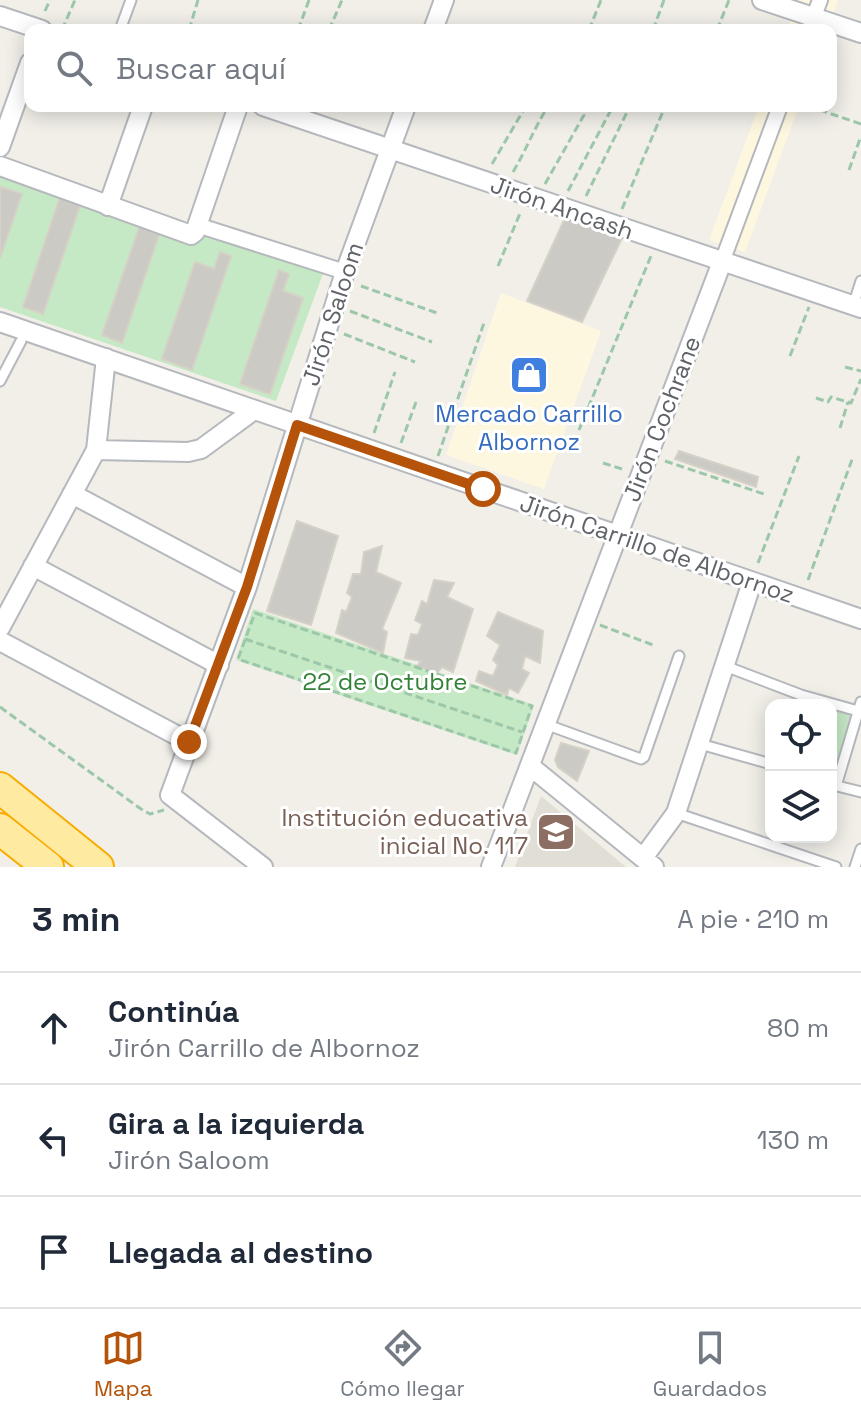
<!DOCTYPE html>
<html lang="es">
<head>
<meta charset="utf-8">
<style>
  body { margin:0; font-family:"Space Grotesk",sans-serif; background:#f2f2f3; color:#1f2937 }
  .controls { position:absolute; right:24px; bottom:24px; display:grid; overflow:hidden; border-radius:16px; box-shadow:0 4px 20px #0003 }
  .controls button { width:72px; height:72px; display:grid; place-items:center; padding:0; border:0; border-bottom:2px solid #e0e1e3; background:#fff; color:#1f2937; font:40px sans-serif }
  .stop { position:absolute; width:24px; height:24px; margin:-18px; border:6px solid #b45309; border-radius:50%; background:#fff }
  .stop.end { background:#b45309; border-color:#fff; box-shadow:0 2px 8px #0008 }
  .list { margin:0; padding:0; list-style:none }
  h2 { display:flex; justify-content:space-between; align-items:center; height:104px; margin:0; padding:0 32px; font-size:34px }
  h2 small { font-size:26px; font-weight:400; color:#747a83 }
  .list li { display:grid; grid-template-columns:52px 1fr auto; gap:24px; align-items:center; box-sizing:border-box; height:112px; padding:0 32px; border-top:2px solid #e0e1e3 }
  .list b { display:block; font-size:30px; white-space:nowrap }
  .list p { margin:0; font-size:26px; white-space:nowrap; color:#747a83 }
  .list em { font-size:26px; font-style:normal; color:#747a83 }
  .icon { flex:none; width:44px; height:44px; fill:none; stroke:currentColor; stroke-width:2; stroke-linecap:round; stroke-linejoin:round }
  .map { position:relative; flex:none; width:861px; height:867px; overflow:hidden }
  .search { position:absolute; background:#fff; box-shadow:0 4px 20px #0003; left:24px; right:24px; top:24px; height:88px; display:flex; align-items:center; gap:20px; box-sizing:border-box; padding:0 28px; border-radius:16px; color:#747a83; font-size:30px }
  .sheet { height:440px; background:#fff }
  nav { display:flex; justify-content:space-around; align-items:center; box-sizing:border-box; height:112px; border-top:2px solid #e0e1e3; background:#fff; font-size:22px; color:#747a83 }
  nav a { display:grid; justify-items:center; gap:4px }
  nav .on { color:#b45309 }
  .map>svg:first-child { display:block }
</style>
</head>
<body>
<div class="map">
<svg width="861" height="867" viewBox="0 0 861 867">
  <rect width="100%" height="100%" fill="#f1efe8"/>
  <path fill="#fef7e0" d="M798,0H838L827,30H787Z
    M759,106H799L745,252L709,240Z
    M501,293L601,331L544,489L446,455Z"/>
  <path fill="#e1ded6" d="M541,796L626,867H515Z"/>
  <path fill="#c5e8c5" d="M0,163L203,234L327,263L276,401L0,307Z
    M253,609L534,705L517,755L236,660Z
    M831,706L856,713L838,777L831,775Z"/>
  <path fill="#cccac5" stroke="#d6d1c6" stroke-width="2" d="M1,187L22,194L0,258V191Z
    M61,194L82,200L43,314L23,307Z
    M565,218L622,238L582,322L527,301Z
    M141,222L161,229L122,343L102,335Z
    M220,252L231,256L192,370L162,359L195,262L214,269Z
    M279,270L289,274L283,291L303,298L270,394L240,384Z
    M679,451L758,477L756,487L675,459Z
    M297,521L338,536L311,625L267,611Z
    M382,546L376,572L401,583L382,629L387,632L383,653L336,633L342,610L346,612L352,597L347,593L353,574H361L364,552Z
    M434,580L454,583L447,597L473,609L453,672L442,667L437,673L417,666L421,661L405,658L411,634L418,635L422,624L415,620L422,601L427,604Z
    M498,612L543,631L540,663L525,656L522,669L529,673L518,693L509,688L507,695L476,681L479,671L493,676L498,665L493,660L500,645L487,636Z
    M561,743L589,751L577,781L558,767L555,760Z"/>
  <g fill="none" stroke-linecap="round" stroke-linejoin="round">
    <g stroke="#b5b8bc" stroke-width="13">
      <path id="service" d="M120,30L131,0
        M853,306L861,281
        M0,381L21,341
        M725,666L801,695L858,711
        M545,724L641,759L644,757L679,656
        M700,744L771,764
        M833,785L861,792
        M836,786L861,702
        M676,813L836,867
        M855,867L861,849"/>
    </g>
    <g stroke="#b5b8bc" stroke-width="18">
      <path id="pedestrian" d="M809,30L820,0
        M197,225L345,272
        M722,262L780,106"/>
    </g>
    <g stroke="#b5b8bc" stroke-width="22">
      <path id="minor" d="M762,0L861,33
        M0,16L42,30
        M433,30L444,0
        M263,106L861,308
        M0,147L30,63
        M0,166L191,235L195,232L238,106
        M108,206L143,106
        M0,322L861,619
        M96,450L188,452L201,449L254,410
        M72,494L247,587
        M33,566L219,665
        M0,628L96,450L106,358
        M0,641L189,742
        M530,766L654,867
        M643,858L676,813L752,582
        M263,867L170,795L247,587L345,272L406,106
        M491,867L722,262"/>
    </g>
    <g stroke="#f9ab00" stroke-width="34">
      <path id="trunk" d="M0,788L98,867
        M0,829L48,867"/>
    </g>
    <path stroke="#9cc7a9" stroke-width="3" stroke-dasharray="8 4" stroke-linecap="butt" d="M45,11L50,0
      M62,30L75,0
      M189,30L198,0
      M261,30L262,27L270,30
      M298,30L309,0
      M329,30L342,0
      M589,30L601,0
      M653,30L664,0
      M717,30L729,0
      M643,106L646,108
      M808,106L861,124
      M492,164L523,111
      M849,170L861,136
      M513,172C526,150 534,129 548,106
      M545,184L584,115V106
      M568,191L613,106
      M586,196L630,106
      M622,209L664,109
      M498,266L521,211
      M361,286L440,314
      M350,311L432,342
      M344,334L415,362
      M790,356L809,307
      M845,367L861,371
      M816,398L828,402L831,397L851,403L861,379
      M840,428L848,402
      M579,430L651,256
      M374,433L395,372
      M401,443L416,402
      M438,456L485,320
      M665,461L764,494
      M603,463L622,469
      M758,563L799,456
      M808,580L853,457
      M255,613L532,706L516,753L238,659Z
      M600,625L653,645
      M245,639L522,732
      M0,707L141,809L150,814L164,810"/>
    <use href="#service" stroke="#fff" stroke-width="9"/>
    <use href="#pedestrian" stroke="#fff" stroke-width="14"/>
    <use href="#minor" stroke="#fff" stroke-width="18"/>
    <use href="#trunk" stroke="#feeaa1" stroke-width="30"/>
  </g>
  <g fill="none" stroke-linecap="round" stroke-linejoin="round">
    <path stroke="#b45309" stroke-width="10" d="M189,742L247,587L297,425L483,489"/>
  </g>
  <defs>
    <g id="shop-square" transform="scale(2)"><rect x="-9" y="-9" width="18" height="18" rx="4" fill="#3f7fe0" stroke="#fff"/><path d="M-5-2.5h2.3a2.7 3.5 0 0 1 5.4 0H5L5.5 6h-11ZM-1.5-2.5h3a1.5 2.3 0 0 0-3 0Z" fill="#fff"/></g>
    <g id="school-square" transform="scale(2)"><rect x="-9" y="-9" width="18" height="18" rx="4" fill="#8d6e63" stroke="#fff"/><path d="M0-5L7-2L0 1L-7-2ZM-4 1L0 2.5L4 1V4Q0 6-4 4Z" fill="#fff"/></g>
  </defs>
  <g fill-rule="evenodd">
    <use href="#shop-square" x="529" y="375"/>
    <use href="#school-square" x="556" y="832"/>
  </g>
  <g text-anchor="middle" stroke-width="6" stroke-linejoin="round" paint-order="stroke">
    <g font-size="24" fill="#5f6368" stroke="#fff">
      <text transform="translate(562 208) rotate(19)" y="8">Jirón Ancash</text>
      <text transform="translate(333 314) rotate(-72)" y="8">Jirón Saloom</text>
      <text transform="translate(662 419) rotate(-69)" y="8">Jirón Cochrane</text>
      <text transform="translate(657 549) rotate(19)" y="8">Jirón Carrillo de Albornoz</text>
    </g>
    <g font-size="24" fill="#366cbe" stroke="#fff">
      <text x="529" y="422">Mercado Carrillo<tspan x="529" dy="28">Albornoz</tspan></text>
    </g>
    <g font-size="24" fill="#348238" stroke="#fff">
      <text x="385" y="690">22 de Octubre</text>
    </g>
    <g font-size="24" fill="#785e54" stroke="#fff" text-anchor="end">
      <text x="528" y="826">Institución educativa<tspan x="528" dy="28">inicial No. 117</tspan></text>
    </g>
  </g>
</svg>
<div class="controls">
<button><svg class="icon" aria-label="locate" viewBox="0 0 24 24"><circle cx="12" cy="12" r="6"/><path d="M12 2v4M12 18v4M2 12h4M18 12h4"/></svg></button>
<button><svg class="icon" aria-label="layers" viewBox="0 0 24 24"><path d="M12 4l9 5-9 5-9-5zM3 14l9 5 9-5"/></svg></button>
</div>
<div class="stop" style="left:483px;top:489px"></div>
<div class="stop end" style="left:189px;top:742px"></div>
<div class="search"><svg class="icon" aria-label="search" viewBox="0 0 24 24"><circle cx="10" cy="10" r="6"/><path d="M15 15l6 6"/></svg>Buscar aquí</div>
</div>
<section class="sheet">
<h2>3 min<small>A pie · 210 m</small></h2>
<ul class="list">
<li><svg class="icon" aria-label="ahead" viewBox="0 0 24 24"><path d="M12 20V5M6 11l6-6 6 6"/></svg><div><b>Continúa</b><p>Jirón Carrillo de Albornoz</p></div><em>80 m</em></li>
<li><svg class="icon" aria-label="left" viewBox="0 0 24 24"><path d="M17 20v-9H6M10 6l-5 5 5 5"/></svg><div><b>Gira a la izquierda</b><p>Jirón Saloom</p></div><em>130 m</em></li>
<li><svg class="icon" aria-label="arrive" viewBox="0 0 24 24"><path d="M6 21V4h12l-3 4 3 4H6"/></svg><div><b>Llegada al destino</b></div></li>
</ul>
</section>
<nav>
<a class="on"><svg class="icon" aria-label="map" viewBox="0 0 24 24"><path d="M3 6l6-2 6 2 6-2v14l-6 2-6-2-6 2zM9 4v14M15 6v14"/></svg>Mapa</a>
<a><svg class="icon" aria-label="directions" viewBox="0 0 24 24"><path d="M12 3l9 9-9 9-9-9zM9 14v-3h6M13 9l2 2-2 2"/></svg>Cómo llegar</a>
<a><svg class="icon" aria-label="saved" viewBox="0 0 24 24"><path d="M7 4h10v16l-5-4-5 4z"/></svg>Guardados</a>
</nav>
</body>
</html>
